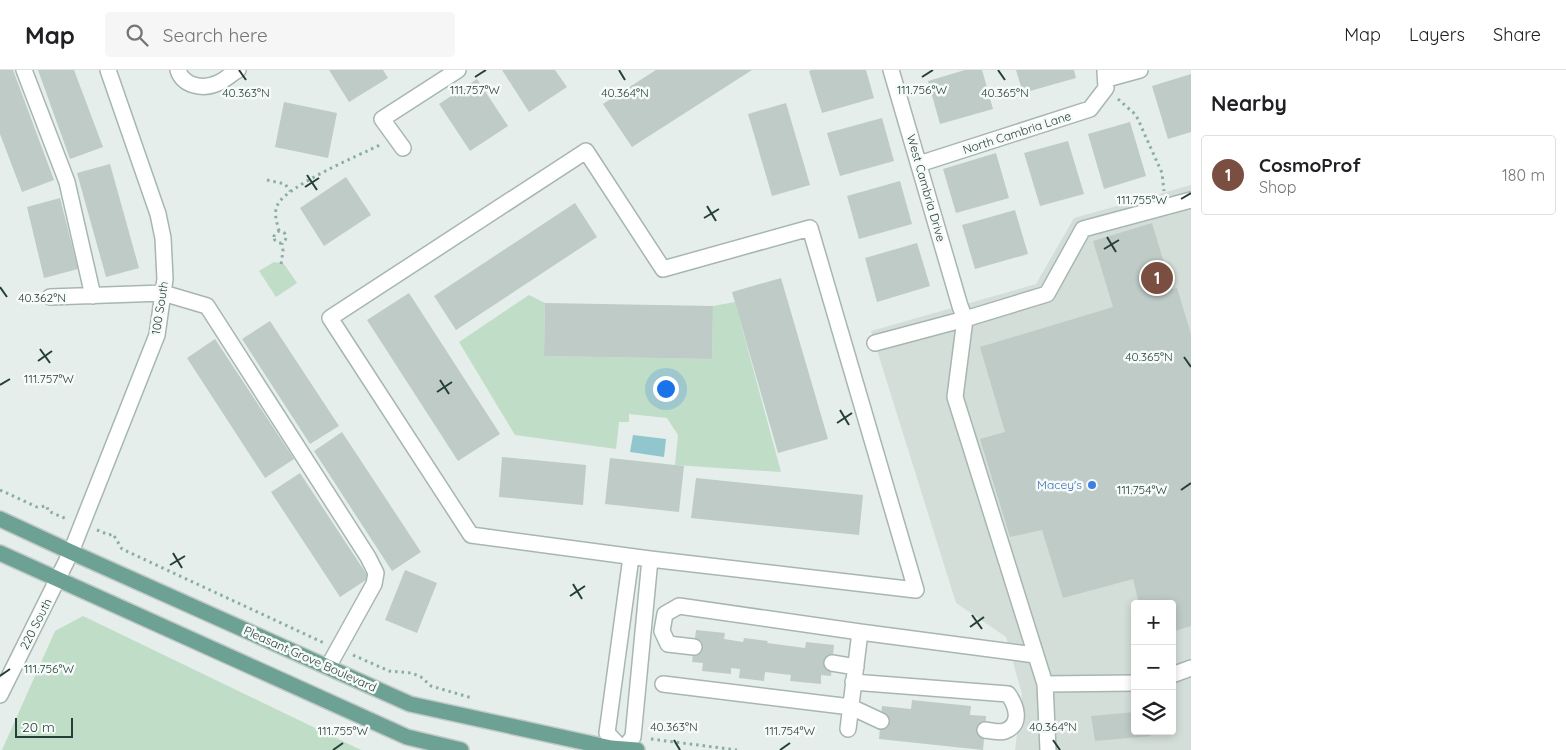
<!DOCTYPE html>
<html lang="en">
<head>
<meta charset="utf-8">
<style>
  body { margin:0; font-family:Quicksand,sans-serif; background:#f6f6f6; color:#202124 }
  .controls { position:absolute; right:15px; bottom:15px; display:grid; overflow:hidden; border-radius:5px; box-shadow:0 2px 8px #0003 }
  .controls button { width:45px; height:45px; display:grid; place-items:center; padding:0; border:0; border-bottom:1px solid #e0e0e0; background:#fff; color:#202124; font:25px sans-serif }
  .scale { position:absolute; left:15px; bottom:12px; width:58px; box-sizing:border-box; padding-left:5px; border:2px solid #253f38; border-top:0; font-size:14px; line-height:18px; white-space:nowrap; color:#253f38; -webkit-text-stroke:4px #f6faf8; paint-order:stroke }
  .you { position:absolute; left:665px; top:318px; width:18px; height:18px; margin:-12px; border:4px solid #fff; border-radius:50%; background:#1a73e8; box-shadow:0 0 0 8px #1a73e833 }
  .badge { display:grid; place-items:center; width:32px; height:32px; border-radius:50%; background:#7b4e42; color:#fff; font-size:16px; font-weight:700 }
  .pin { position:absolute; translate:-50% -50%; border:2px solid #fff; box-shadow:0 1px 5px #0006 }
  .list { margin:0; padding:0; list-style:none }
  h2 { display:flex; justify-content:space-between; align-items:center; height:65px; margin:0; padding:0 20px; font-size:21px }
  h2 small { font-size:16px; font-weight:400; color:#757577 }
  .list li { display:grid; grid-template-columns:32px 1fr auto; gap:15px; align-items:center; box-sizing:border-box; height:80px; margin:0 10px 10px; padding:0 10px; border:1px solid #e0e0e0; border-radius:5px }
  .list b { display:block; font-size:19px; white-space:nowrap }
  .list p { margin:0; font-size:16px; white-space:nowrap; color:#757577 }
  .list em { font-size:16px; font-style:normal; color:#757577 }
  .icon { flex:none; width:28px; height:28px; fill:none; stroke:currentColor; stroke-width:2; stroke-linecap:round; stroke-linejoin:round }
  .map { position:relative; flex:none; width:1191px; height:680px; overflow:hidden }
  header { display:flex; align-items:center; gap:30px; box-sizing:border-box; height:70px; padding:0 25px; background:#fff; border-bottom:1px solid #e0e0e0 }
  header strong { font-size:24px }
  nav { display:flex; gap:28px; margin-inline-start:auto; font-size:18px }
  .search { width:350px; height:45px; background:#f6f6f6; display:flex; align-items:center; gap:12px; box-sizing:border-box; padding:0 18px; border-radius:5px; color:#757577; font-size:19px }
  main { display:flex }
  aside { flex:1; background:#fff }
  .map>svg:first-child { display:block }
</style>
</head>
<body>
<header>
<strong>Map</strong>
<div class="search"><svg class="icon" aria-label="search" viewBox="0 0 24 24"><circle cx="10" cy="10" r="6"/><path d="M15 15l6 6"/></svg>Search here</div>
<nav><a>Map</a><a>Layers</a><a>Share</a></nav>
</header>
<main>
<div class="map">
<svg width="1191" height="680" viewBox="0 0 1191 680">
  <rect width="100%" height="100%" fill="#e5eeea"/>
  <path fill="#d4ded9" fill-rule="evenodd" d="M1191,115V680H1015L1022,624L1006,567L956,533L871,261L1036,214L1074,148ZM1135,534H1172V661H1135Z"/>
  <path fill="#c0ddc8" d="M274,192L284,194L297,213L276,227L259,201Z
    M529,225L545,233L544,286L712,289L713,236L735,232L781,402L675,395L678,365L667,348L629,344V352H619L616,379L515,365L459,272Z
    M83,546L361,680H2L55,561Z"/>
  <path fill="#91c6cf" d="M633,365L666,369L664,387L630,382Z"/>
  <path fill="#becbc6" d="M0,0H13L54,110L22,122L0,64Z
    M38,0H74L103,77L70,89Z
    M329,0H383L388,8L349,32Z
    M502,0H555L567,17L529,42Z
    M656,0H752L632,77L603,34Z
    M812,0H866L874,28L822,43L809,1Z
    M965,0H982L993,39L940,54L928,11Z
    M1016,0H1074L1076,8L1023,23Z
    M1191,4V62L1168,69L1152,16Z
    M477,9L508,56L470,81L439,34Z
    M284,32L337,43L328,88L275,77Z
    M786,33L810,115L772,126L748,44Z
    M882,48L894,91L840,106L827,63Z
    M1130,52L1146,106L1104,119L1088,64Z
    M1068,71L1084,124L1040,136L1024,83Z
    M996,83L1009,128L956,143L943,99Z
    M110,94L139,198L106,207L77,103Z
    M346,107L371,145L324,176L300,138Z
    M900,111L912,154L859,169L847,126Z
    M60,128L78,199L44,208L27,137Z
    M575,133L597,167L456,260L434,226Z
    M1015,140L1028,184L975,199L962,155Z
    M1152,153L1172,219L1177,218L1191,264V556L1172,562V534H1139L1133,509L1063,528L1042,460L1010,467L980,369L1005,362L980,277L1113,237L1093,171Z
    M917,173L930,216L877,232L865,188Z
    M781,208L828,369L778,383L732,222Z
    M409,223L500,364L458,391L367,250Z
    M545,233L713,236L712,289L544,286Z
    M270,251L339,356L310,374L242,269Z
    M215,269L294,389L265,408L187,288Z
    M342,362L421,482L392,501L314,381Z
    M502,387L586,395L583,435L499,427Z
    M610,388L684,396L679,442L605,434Z
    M300,403L369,508L340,527L271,422Z
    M696,408L863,425L859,465L691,448Z
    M405,500L437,513L417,563L385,550Z
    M696,560L725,563L724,569L743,572L744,568L768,571L767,573L805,578L806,572L834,575L831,606L821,605V614L790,611L791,605L765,602L764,611L739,608L740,599L731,598V604L702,601L703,593L692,592Z
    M912,630L971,636L970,645L986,646L983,680L879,669L882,636L911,639Z
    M1135,642V661H1150L1151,666L1095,671L1091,646Z"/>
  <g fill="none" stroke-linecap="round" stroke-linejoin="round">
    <path stroke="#bfcbc6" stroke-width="15" stroke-dasharray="15 8" stroke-linecap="butt" d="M694,577L832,593
      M881,651L985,660"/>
    <g stroke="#a8b6b1" stroke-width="18">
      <path id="minor" d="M24,0L67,112L93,226
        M178,0C183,16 203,20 218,13C225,10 231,4 238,0
        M891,0L960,236L965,249L955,327L1045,614
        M1107,9L1140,0
        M403,78L382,49L458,0
        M586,81L663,199L810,158L916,520L650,489L471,465L330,248Z
        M919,94L1090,39L1106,18L1105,0
        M50,227L163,223L207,236L368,487L376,503L374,514L328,597
        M875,273L965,249L1047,224L1083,159L1191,130
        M694,577L668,574L662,561L665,544L679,536L860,562
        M832,593L856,597
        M1172,605L1191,598
        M853,612L1008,624C1016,635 1023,654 1005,661C1000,663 991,661 985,660
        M663,614L851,637L881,651
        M0,625L71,482L157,265L165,209L163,168L158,144L108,0
        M848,659L860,562L1035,585
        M622,679L607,663L631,487
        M622,680L633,667L650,489
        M1048,680L1045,614L1135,613"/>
    </g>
    <g stroke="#c2c9c7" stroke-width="18">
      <path id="major" d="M0,449L71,482L410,634L611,678L637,680
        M0,483L407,667L461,680"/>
    </g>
    <path stroke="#88afa3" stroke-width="3" stroke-dasharray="2.5 4" stroke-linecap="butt" d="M1118,29L1136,45L1162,103L1164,121
      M267,110L285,114L290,121
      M274 167a6 6 0 1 1 12 0a6 6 0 1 1-12 0Z
      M279,161C277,152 273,143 278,134C287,116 359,85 380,75
      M281,194L283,181L282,173
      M0,420L37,437L47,436L48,441L67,449
      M97,460L109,465L113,464L122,479L324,573
      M353,585L389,601L412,603L421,607L431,616L472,628
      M651,669L737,680"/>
    <use href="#minor" stroke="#fff" stroke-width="15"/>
    <use href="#major" stroke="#6da193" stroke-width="15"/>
  </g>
  <path fill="none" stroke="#253f38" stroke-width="2" d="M239,0L246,10M619,0L625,10M998,0L1005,10M475,7L486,0M922,7L933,0M307,105L317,120M305,117L319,108M1181,129L1191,123M707,136L716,151M704,148L719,139M1107,167L1116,182M1104,179L1119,170M0,217L7,227M40,279L50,293M1184,287L1191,297M38,291L52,281M440,310L449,324M0,315L10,309M437,322L452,312M840,340L849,355M837,353L852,343M1181,420L1191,413M173,483L182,498M170,495L185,486M573,514L582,529M570,526L585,516M972,545L982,559M970,557L984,547M0,606L10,599M674,670L680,680M1053,670L1060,680M333,680L343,673M780,680L790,673"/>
  <circle fill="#3f7fe0" stroke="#f6faf8" stroke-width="2" cx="1092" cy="415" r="5"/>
  <g text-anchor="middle" stroke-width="5" stroke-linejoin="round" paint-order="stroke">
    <g font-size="12" fill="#253f38" stroke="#f6faf8">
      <text transform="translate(1017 63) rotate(-18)" y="4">North Cambria Lane</text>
      <text transform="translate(926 118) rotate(74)" y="4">West Cambria Drive</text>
      <text transform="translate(160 238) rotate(-81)" y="4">100 South</text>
      <text transform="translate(36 554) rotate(-63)" y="4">220 South</text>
      <text transform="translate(310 589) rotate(24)" y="4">Pleasant Grove Boulevard</text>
    </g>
    <g font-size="12" fill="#366cbe" stroke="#f6faf8" text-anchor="end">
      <text x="1082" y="419">Macey's</text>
    </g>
  </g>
  <g font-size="12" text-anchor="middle" fill="#253f38" stroke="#f6faf8" stroke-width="5" stroke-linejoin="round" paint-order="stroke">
    <text x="475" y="24">111.757°W</text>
    <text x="922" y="24">111.756°W</text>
    <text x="1005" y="27">40.365°N</text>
    <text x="246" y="27">40.363°N</text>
    <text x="625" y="27">40.364°N</text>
    <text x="1142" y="134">111.755°W</text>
    <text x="42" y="232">40.362°N</text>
    <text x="1149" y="291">40.365°N</text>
    <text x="49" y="313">111.757°W</text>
    <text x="1142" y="424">111.754°W</text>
    <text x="49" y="603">111.756°W</text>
    <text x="674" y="661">40.363°N</text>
    <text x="1053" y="661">40.364°N</text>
    <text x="343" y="665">111.755°W</text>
    <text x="790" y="665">111.754°W</text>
  </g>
</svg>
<div class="controls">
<button>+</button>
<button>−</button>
<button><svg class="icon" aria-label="layers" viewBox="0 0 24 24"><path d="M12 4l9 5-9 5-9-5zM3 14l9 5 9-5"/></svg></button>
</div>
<div class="scale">20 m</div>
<div class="you"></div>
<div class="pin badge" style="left:1157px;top:208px">1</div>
</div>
<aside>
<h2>Nearby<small></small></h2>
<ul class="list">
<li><span class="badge">1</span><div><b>CosmoProf</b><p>Shop</p></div><em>180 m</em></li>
</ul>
</aside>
</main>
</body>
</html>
